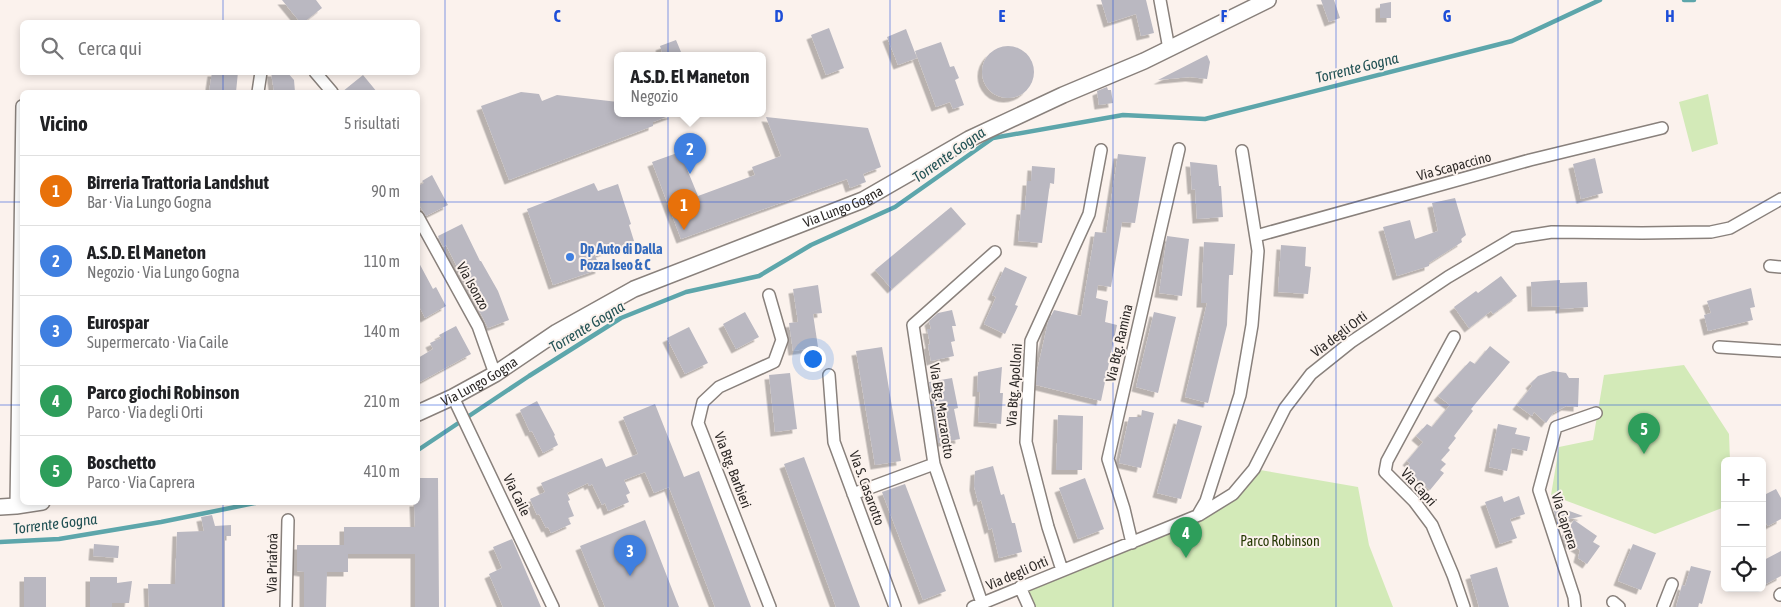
<!DOCTYPE html>
<html lang="it">
<head>
<meta charset="utf-8">
<style>
  body { margin:0; font-family:"Asap Condensed",sans-serif; background:#f6f6f6; color:#202124 }
  .controls { position:absolute; right:15px; bottom:15px; display:grid; overflow:hidden; border-radius:8px; box-shadow:0 2px 8px #0003 }
  .controls button { width:45px; height:45px; display:grid; place-items:center; padding:0; border:0; border-bottom:1px solid #e0e0e0; background:#fff; color:#202124; font:25px sans-serif }
  .you { position:absolute; left:812px; top:358px; width:18px; height:18px; margin:-12px; border:4px solid #fff; border-radius:50%; background:#1a73e8; box-shadow:0 0 0 8px #1a73e833 }
  .badge { display:grid; place-items:center; width:32px; height:32px; border-radius:50%; background:#0f766e; color:#fff; font-size:16px; font-weight:700 }
  .pin { position:absolute; translate:-50% -41px; filter:drop-shadow(0 1px 2px #0008) }
  .pin::after { content:''; position:absolute; top:26px; width:18px; height:15px; background:inherit; clip-path:polygon(0 0,100% 0,50% 100%) }
  .popup { position:absolute; left:614px; top:52px; width:152px; height:65px; box-sizing:border-box; display:grid; place-content:center; border-radius:8px; background:#fff; filter:drop-shadow(0 1px 4px #0005); font-size:16px; white-space:nowrap; color:#757577 }
  .popup b { font-size:19px; color:#202124 }
  .popup::after { content:''; position:absolute; left:50%; top:100%; margin-left:-10px; border:10px solid transparent; border-top-color:#fff }
  .list { margin:0; padding:0; list-style:none }
  h2 { display:flex; justify-content:space-between; align-items:center; height:65px; margin:0; padding:0 20px; font-size:21px }
  h2 small { font-size:16px; font-weight:400; color:#757577 }
  .list li { display:grid; grid-template-columns:32px 1fr auto; gap:15px; align-items:center; box-sizing:border-box; height:70px; padding:0 20px; border-top:1px solid #e0e0e0 }
  .list b { display:block; font-size:19px; white-space:nowrap }
  .list p { margin:0; font-size:16px; white-space:nowrap; color:#757577 }
  .list em { font-size:16px; font-style:normal; color:#757577 }
  .icon { flex:none; width:28px; height:28px; fill:none; stroke:currentColor; stroke-width:2; stroke-linecap:round; stroke-linejoin:round }
  .map { position:relative; flex:none; width:1781px; height:607px; overflow:hidden }
  .search { position:absolute; background:#fff; box-shadow:0 2px 8px #0003; left:20px; top:20px; width:400px; height:55px; display:flex; align-items:center; gap:12px; box-sizing:border-box; padding:0 18px; border-radius:8px; color:#757577; font-size:19px }
  .panel { position:absolute; background:#fff; box-shadow:0 2px 8px #0003; left:20px; top:90px; width:400px; height:415px; border-radius:8px }
  .map>svg:first-child { display:block }
</style>
</head>
<body>
<div class="map">
<svg width="1781" height="607" viewBox="0 0 1781 607">
  <defs>
    <filter id="shadow"><feDropShadow dx="-4.5" dy="4.5" stdDeviation="0" flood-color="#0004"/></filter>
  </defs>
  <rect width="100%" height="100%" fill="#fbf2ed"/>
  <path fill="#d3eab8" d="M1708,94L1718,144L1692,152L1679,102Z
    M1684,365L1729,434L1730,461H1725V501L1722,508L1655,534L1551,495L1559,447L1593,440L1604,375Z
    M1254,469L1358,487L1369,545L1393,607H1030L1020,587L1233,494Z"/>
  <g fill="none" stroke-linecap="round" stroke-linejoin="round">
    <path stroke="#5da6ab" stroke-width="4.5" d="M1684,0H1694
      M418,450L529,376L621,318L686,292L759,276L811,245L895,207L993,138L1123,115L1205,119L1512,41L1600,0
      M0,542L59,539L161,522L260,502"/>
  </g>
  <path fill="#bab8c1" filter="url(#shadow)" d="M282,0H316L322,8L304,22H300Z
    M1101,0H1146L1154,33L1141,36L1136,14L1108,23Z
    M1321,0H1334L1340,18L1329,22Z
    M1391,2V18H1380V4Z
    M829,28L844,68L826,75L811,35Z
    M906,29L917,58L898,65L887,37Z
    M676,40L681,52L671,55H663L660,46Z
    M941,42L950,67L954,66L959,78L955,80L964,105L953,109L950,102L936,107L915,51Z
    M982 72a26 26 0 1 1 52 0a26 26 0 1 1-52 0Z
    M1207,55L1210,62L1207,79L1190,77L1158,80Z
    M212,72H238L236,92H209Z
    M271,72H287L294,80L295,92H274Z
    M363,75L377,92H342Z
    M1107,87L1108,90H1111L1113,103L1099,105L1097,91Z
    M521,92L539,94L542,101L557,95L618,102V113L674,114L653,122V126L509,180L481,106Z
    M766,117L868,128L881,167L863,174L866,182L850,188L847,179L681,239L652,162L680,152L698,196L755,175L752,167L781,156Z
    M1118,154L1146,157L1135,223L1122,222L1111,287L1098,285L1096,298L1108,301L1105,322L1117,325L1101,401L1036,385L1037,371L1048,322L1054,310L1081,316L1095,232L1106,233Z
    M1595,158L1603,193L1581,199L1573,164Z
    M1190,162L1217,165L1219,186H1221L1223,217L1197,219L1195,189L1192,190Z
    M1032,166L1055,168L1054,184L1050,183L1042,243L1018,241L1021,210H1025L1027,181H1031Z
    M432,175L448,205L426,216L418,203V186L424,183L422,181Z
    M594,183L598,191L618,184L631,224L629,225L634,241L595,255L600,269L553,285L527,209Z
    M1455,198L1466,235L1461,239L1462,242L1429,263V266L1397,276L1383,227L1410,220L1415,239L1438,231L1432,203Z
    M951,207L966,224L892,289L875,270Z
    M462,224L480,261H481L498,291L509,320L488,328L446,245L443,247L438,236Z
    M1167,236L1189,239L1182,296L1159,293Z
    M1204,242L1235,244L1233,275H1229L1227,325L1208,403L1185,397L1207,303H1201Z
    M1281,245L1306,247L1305,266L1311,267L1308,294L1278,292Z
    M418,261L433,289L436,287L446,306L425,318L418,304Z
    M1005,267L1027,277L1015,305L1018,306L1005,334L984,324L996,297L992,295Z
    M1501,276L1517,296L1493,314L1491,311L1469,328L1454,307L1476,291L1478,293Z
    M1560,280V283L1587,282L1588,307L1560,309V306L1532,307L1531,282Z
    M818,285L822,313L813,314L818,347L793,351L789,323L798,322L793,289Z
    M1751,288L1755,307L1750,308L1753,320L1708,331L1704,315L1711,313L1707,301Z
    M952,310L956,326H952L955,341L951,342L954,356L931,361L928,345L930,344L927,329H931L929,321L938,313Z
    M745,312L759,337L736,349L723,324Z
    M1154,312L1176,317L1158,393L1136,387Z
    M456,326L471,354L418,383V358L433,349L430,343L441,338L439,335Z
    M689,327L708,363L685,374L667,338Z
    M1490,346L1510,362L1471,409L1473,411L1454,436L1456,438L1448,448L1450,450L1441,460L1446,464L1440,470L1444,473L1430,490L1406,469L1410,463L1407,461L1423,442L1416,436L1427,424L1432,427L1450,405L1438,396L1470,361L1475,364Z
    M882,347L901,461L875,465L856,351Z
    M1002,367L1000,393H1003L1001,424L978,422L980,392H977L978,372Z
    M1553,371L1566,373L1569,378H1579L1578,407L1566,406L1553,413L1546,423L1534,412L1532,416L1517,405L1532,386L1530,384L1538,376Z
    M790,373L797,429L775,432L769,375Z
    M952,378L958,408L954,409L960,439L938,443L929,382Z
    M537,401L555,435L554,436L558,445L543,453L532,431L530,432L520,410Z
    M655,404L684,477L699,471L751,607H715L669,487L654,493L645,472L624,480L630,493L626,495L629,502L608,511L605,503L602,505L592,484L589,486L588,483L567,493L570,500L568,501L574,516L568,518L571,524L551,533L548,527L546,528L539,514L537,515L530,499L545,492L541,483L602,458L606,467L638,454L623,417Z
    M1142,410L1154,413L1141,468L1119,463L1129,417H1141Z
    M1058,415L1083,416L1082,470H1056Z
    M1178,419L1202,426L1181,499L1157,493Z
    M1498,424L1517,428L1515,434L1530,437L1527,451L1512,448L1507,471L1489,467Z
    M804,457L860,607H836L784,464Z
    M993,466L1001,495L1004,494L1012,523H1015L1022,552L999,558L992,528L989,530L981,500L978,502L974,486L975,471Z
    M418,478H438L439,607H415V554H348V572H327L326,607H304V572L297,571V545H344V527H415L414,502H418Z
    M1085,478L1104,529L1078,539L1059,488Z
    M905,484L946,591L923,600L882,492Z
    M1776,489L1781,498V519L1768,526L1762,517V496Z
    M1502,496L1504,502L1519,496L1525,514L1510,519L1517,538L1500,544L1485,502Z
    M1553,508L1564,509L1583,516L1557,522Z
    M212,515L215,526L231,525V536H225V607H149L148,584H175L177,532L204,531L201,517Z
    M645,520L679,607H605L580,546Z
    M1574,520L1597,536L1593,542L1600,546L1587,564L1578,558L1580,550L1562,538Z
    M512,539L521,560L541,607H503L489,574L502,568L493,547Z
    M94,544L119,546L118,558L93,556Z
    M1633,544L1656,553L1641,590L1618,581Z
    M1781,551V576L1762,586V572L1766,569L1762,561Z
    M1691,566L1711,571L1702,604L1699,603L1698,607H1676L1682,585L1685,586Z
    M1497,567L1509,607H1479L1470,575Z
    M24,577H46V607H24Z
    M90,577H117V583L132,581L129,603H112V607H90Z"/>
  <g fill="none" stroke-linecap="round" stroke-linejoin="round">
    <g stroke="#89817c" stroke-width="14">
      <path id="street" d="M1160,0L1169,49
        M315,72L332,92
        M258,92L261,72
        M418,217L478,326L495,374
        M1256,236L1530,160L1662,128
        M1770,266L1781,267
        M769,295L782,340L774,362L719,387L703,402L698,423L770,607
        M1454,337L1387,461L1385,472L1414,501L1432,525L1453,575L1464,607
        M1719,347L1781,351
        M829,375L834,442L895,607
        M453,397L553,607
        M853,494L934,464
        M16,506L22,106
        M1199,513L1206,501L1240,395L1252,325L1258,251L1242,151
        M1132,543L1124,509L1108,459L1179,149
        M1062,570L1048,527L1026,442L1031,341L1089,214L1101,150
        M1020,587L1029,607
        M1780,595L1781,594
        M1613,602L1619,607
        M982,603L934,464L913,325L995,252
        M286,607L288,520
        M973,607L1199,515L1233,494L1254,469L1285,408L1311,374L1351,342L1448,277L1514,238L1552,232L1642,233L1711,232L1730,228L1781,199
        M1575,607L1574,597L1539,490L1556,427L1596,413
        M1663,607L1672,584"/>
    </g>
    <g stroke="#89817c" stroke-width="18">
      <g id="secondary">
        <path id="s1" d="M418,413L453,397L495,374L557,332L634,289L863,200L969,139L1063,95L1144,61L1268,0"/>
        <path d="M0,507L16,506L42,502"/>
      </g>
    </g>
    <use href="#street" stroke="#fff" stroke-width="11"/>
    <use href="#secondary" stroke="#fff" stroke-width="15"/>
  </g>
  <path fill="none" stroke="#1d4ed8" stroke-width="1" stroke-opacity="0.55" d="M223,0V22M445,0V607M668,0V607M890,0V607M1113,0V607M1336,0V607M1558,0V607M223,72V92M0,202H22M418,202H1781M0,405H22M418,405H1781M223,502V607"/>
  <circle fill="#3f7fe0" stroke="#fbf2ed" stroke-width="2" cx="570" cy="257" r="5"/>
  <g text-anchor="middle" stroke-width="4" stroke-linejoin="round" paint-order="stroke">
    <g font-size="14" fill="#2d2927" stroke="#fbf2ed">
      <text transform="translate(1454 166) rotate(-15)" y="5">Via Scapaccino</text>
      <text dy="5" stroke="none"><textPath href="#s1" startOffset="474">Via Lungo Gogna</textPath></text>
      <text transform="translate(473 286) rotate(61)" y="5">Via Isonzo</text>
      <text transform="translate(1339 334) rotate(-37)" y="5">Via degli Orti</text>
      <text transform="translate(1119 343) rotate(-77)" y="5">Via Btg. Ramina</text>
      <text dy="5" stroke="none"><textPath href="#s1" startOffset="69">Via Lungo Gogna</textPath></text>
      <text transform="translate(1014 385) rotate(-86)" y="5">Via Btg. Apolloni</text>
      <text transform="translate(942 411) rotate(81)" y="5">Via Btg. Marzarotto</text>
      <text transform="translate(733 470) rotate(69)" y="5">Via Btg. Barbieri</text>
      <text transform="translate(1419 487) rotate(48)" y="5">Via Capri</text>
      <text transform="translate(867 488) rotate(70)" y="5">Via S. Casarotto</text>
      <text transform="translate(517 495) rotate(64)" y="5">Via Caile</text>
      <text transform="translate(1565 521) rotate(72)" y="5">Via Caprera</text>
      <text transform="translate(272 563) rotate(-89)" y="5">Via Priaforà</text>
      <text transform="translate(1017 573) rotate(-23)" y="5">Via degli Orti</text>
    </g>
    <g font-size="14" font-weight="bold" fill="#366cbe" stroke="#fbf2ed" text-anchor="start">
      <text x="580" y="254">Dp Auto di Dalla<tspan x="580" dy="16">Pozza Iseo &amp; C</tspan></text>
    </g>
    <g font-size="14" fill="#273a05" stroke="#fbf2ed">
      <text x="1280" y="546">Parco Robinson</text>
    </g>
    <g font-size="15" font-style="italic" fill="#215154" stroke="#fbf2ed">
      <text transform="translate(1357 68) rotate(-14)" y="5">Torrente Gogna</text>
      <text transform="translate(949 155) rotate(-35)" y="5">Torrente Gogna</text>
      <text transform="translate(587 327) rotate(-31)" y="5">Torrente Gogna</text>
      <text transform="translate(55 524) rotate(-7)" y="5">Torrente Gogna</text>
    </g>
  </g>
  <g font-size="16" text-anchor="middle" font-weight="bold" fill="#1d4ed8" stroke="#fbf2ed" stroke-width="4" stroke-linejoin="round" paint-order="stroke">
    <text x="557" y="22">C</text>
    <text x="779" y="22">D</text>
    <text x="1002" y="22">E</text>
    <text x="1224" y="22">F</text>
    <text x="1447" y="22">G</text>
    <text x="1670" y="22">H</text>
  </g>
</svg>
<div class="controls">
<button>+</button>
<button>−</button>
<button><svg class="icon" aria-label="locate" viewBox="0 0 24 24"><circle cx="12" cy="12" r="6"/><path d="M12 2v4M12 18v4M2 12h4M18 12h4"/></svg></button>
</div>
<div class="you"></div>
<div class="pin badge" style="left:684px;top:230px;background:#e8710a">1</div>
<div class="pin badge" style="left:690px;top:174px;background:#3f7fe0">2</div>
<div class="popup"><b>A.S.D. El Maneton</b>Negozio</div>
<div class="pin badge" style="left:630px;top:576px;background:#3f7fe0">3</div>
<div class="pin badge" style="left:1186px;top:558px;background:#2e9e5b">4</div>
<div class="pin badge" style="left:1644px;top:454px;background:#2e9e5b">5</div>
<div class="search"><svg class="icon" aria-label="search" viewBox="0 0 24 24"><circle cx="10" cy="10" r="6"/><path d="M15 15l6 6"/></svg>Cerca qui</div>
<section class="panel">
<h2>Vicino<small>5 risultati</small></h2>
<ul class="list">
<li><span class="badge" style="background:#e8710a">1</span><div><b>Birreria Trattoria Landshut</b><p>Bar · Via Lungo Gogna</p></div><em>90 m</em></li>
<li><span class="badge" style="background:#3f7fe0">2</span><div><b>A.S.D. El Maneton</b><p>Negozio · Via Lungo Gogna</p></div><em>110 m</em></li>
<li><span class="badge" style="background:#3f7fe0">3</span><div><b>Eurospar</b><p>Supermercato · Via Caile</p></div><em>140 m</em></li>
<li><span class="badge" style="background:#2e9e5b">4</span><div><b>Parco giochi Robinson</b><p>Parco · Via degli Orti</p></div><em>210 m</em></li>
<li><span class="badge" style="background:#2e9e5b">5</span><div><b>Boschetto</b><p>Parco · Via Caprera</p></div><em>410 m</em></li>
</ul>
</section>
</div>
</body>
</html>
